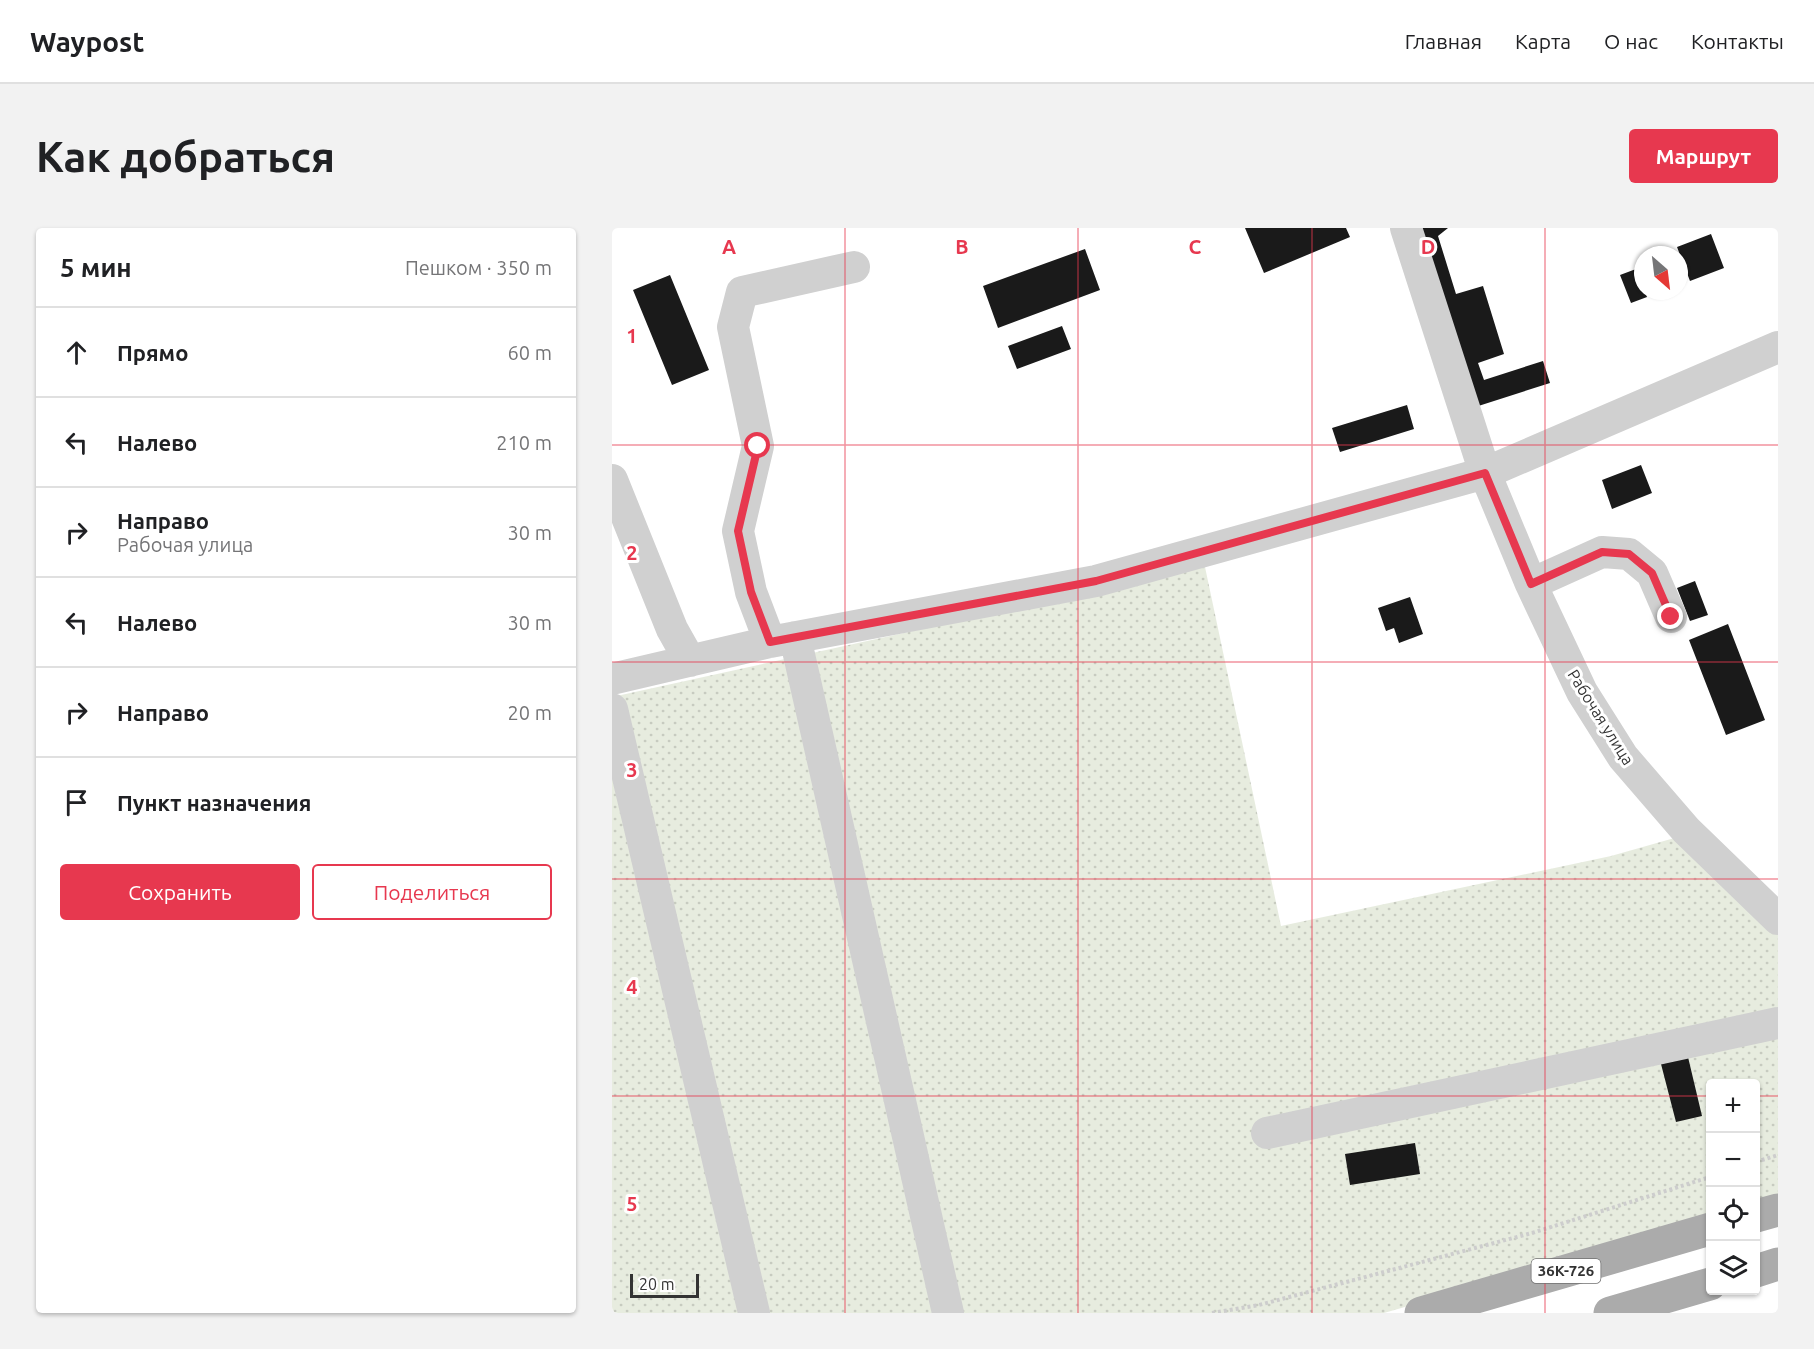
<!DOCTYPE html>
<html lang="ru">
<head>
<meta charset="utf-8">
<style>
  body { margin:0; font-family:Ubuntu,sans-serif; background:#f2f2f2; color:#202124 }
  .controls { position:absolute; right:18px; bottom:18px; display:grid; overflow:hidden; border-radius:6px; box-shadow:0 2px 4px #0004 }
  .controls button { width:54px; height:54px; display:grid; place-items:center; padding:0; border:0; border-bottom:2px solid #e0e0e0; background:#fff; color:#202124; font:30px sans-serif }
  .compass { position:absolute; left:1022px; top:18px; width:54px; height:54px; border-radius:50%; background:#fff; box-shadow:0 2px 4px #0004; rotate:152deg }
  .scale { position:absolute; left:18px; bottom:15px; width:69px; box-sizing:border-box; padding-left:6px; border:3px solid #333; border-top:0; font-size:16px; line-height:21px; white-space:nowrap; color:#333; -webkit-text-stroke:4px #fff; paint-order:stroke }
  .stop { position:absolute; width:18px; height:18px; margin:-14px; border:4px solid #e7384f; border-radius:50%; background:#fff }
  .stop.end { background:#e7384f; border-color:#fff; box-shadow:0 2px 6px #0008 }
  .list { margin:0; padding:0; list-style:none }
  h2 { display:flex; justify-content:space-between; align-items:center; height:78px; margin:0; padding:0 24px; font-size:26px }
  h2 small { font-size:20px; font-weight:400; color:#757577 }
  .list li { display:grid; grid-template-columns:39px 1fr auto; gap:18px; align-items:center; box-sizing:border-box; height:90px; padding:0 24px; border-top:2px solid #e0e0e0 }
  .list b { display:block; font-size:22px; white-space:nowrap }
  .list p { margin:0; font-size:20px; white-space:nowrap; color:#757577 }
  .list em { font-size:20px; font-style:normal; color:#757577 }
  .actions { display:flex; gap:12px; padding:18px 24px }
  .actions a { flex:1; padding:14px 0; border:2px solid #e7384f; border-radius:6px; text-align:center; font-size:21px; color:#e7384f }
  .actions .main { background:#e7384f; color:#fff }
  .icon { flex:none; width:33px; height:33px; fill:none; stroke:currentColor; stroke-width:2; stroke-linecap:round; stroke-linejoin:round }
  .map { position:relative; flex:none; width:1166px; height:1085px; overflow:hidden; border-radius:6px }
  header { display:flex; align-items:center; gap:36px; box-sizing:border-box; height:84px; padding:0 30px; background:#fff; border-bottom:2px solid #e0e0e0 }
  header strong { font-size:28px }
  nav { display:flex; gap:33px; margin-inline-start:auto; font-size:21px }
  .intro { display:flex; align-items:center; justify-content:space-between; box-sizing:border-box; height:144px; padding:0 36px }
  h1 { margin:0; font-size:42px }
  .button { padding:15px 27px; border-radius:6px; background:#e7384f; color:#fff; font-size:21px; font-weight:700 }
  main { display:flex; gap:36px; padding:0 36px }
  aside { flex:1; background:#fff; border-radius:6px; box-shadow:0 2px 4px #0004 }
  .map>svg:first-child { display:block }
</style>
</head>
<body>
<header>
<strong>Waypost</strong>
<nav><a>Главная</a><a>Карта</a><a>О нас</a><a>Контакты</a></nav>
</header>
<div class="intro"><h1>Как добраться</h1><a class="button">Маршрут</a></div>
<main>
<aside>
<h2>5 мин<small>Пешком · 350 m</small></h2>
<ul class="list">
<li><svg class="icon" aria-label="ahead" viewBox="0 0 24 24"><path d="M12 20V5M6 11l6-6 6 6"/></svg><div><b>Прямо</b></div><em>60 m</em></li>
<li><svg class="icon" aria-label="left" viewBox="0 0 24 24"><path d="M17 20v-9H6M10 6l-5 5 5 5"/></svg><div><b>Налево</b></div><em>210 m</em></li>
<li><svg class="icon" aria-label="right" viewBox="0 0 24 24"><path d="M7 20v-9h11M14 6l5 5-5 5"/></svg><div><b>Направо</b><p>Рабочая улица</p></div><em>30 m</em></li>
<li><svg class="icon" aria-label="left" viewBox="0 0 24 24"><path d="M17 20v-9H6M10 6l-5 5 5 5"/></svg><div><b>Налево</b></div><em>30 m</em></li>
<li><svg class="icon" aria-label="right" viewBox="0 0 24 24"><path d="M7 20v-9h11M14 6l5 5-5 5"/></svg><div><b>Направо</b></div><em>20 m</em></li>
<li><svg class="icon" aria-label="arrive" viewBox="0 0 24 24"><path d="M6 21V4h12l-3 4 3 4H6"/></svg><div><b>Пункт назначения</b></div></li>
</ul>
<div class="actions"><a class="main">Сохранить</a><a>Поделиться</a></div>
</aside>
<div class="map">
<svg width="1166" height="1085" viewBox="0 0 1166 1085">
  <defs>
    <pattern id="garden-dots" width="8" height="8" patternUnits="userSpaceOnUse" patternTransform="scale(1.5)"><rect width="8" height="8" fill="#e7ecdf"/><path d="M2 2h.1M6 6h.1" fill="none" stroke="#c7cbc0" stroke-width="1.8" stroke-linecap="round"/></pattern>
  </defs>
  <rect width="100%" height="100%" fill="#fff"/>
  <path fill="url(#garden-dots)" d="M593,339L669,698L999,628L1066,609L1166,707V971L1144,977V856H1098V991L772,1085H0V469Z"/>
  <path fill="#1a1a1a" d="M633,0H734L738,9L652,45Z
    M799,0H836L826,8L844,66L871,58L892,126L866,135L872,152L931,133L938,155L857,181Z
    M1099,6L1112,40L1078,53L1065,19Z
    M473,21L488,62L386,100L371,58Z
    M1024,41L1031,58V63H1033L1035,69L1019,75L1008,47Z
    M58,47L97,142L60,157L21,62Z
    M450,98L459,121L405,141L396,118Z
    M795,177L802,201L728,224L720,200Z
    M1029,237L1040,265L1000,281L990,252Z
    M1083,353L1096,387L1078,393L1065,360Z
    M798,369L811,406L787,415L782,400L774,403L766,380Z
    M1116,396L1153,492L1114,507L1077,412Z
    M1076,829L1090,888L1064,894L1049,836Z
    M803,915L808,946L738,957L733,926Z"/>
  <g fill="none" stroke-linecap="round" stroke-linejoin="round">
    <path stroke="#cdcdcd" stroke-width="4" stroke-dasharray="3 3" stroke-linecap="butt" d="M1144,934L1166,927
      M600,1085L647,1077L920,1005L1098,949"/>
    <path stroke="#d0d0d0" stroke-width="32" d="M794,0L873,245L919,356L970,464L1011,529L1074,602L1166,691
      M0,252L60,401L78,433
      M919,356L990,324L1017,326L1040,345L1059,389
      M183,409L336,1085
      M158,414L139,364L126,303L146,218L121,99L130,64L242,39
      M0,451L158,414L484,353L873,245L1166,119
      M0,481L142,1085
      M655,905L1166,795"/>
    <path stroke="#ababab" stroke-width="33" d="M1144,988L1166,982
      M1144,1043L1166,1036
      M809,1085L1098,1001
      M998,1085L1098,1056"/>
  </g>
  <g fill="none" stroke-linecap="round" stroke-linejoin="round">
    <path stroke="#e7384f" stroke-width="8" d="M146,218L126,303L139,364L158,414L484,353L873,245L919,356L990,324L1017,326L1040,345L1059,389"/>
  </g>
  <path fill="none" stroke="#e7384f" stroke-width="1.5" stroke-opacity="0.55" d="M233,0V1085M466,0V1085M700,0V1085M933,0V1085M0,217H1166M0,434H1166M0,651H1166M0,868H1098M1144,868H1166"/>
  <g text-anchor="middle" stroke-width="6" stroke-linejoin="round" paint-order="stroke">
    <rect fill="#fff" stroke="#707070" stroke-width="1.5" x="919.5" y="1031" width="69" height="24" rx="4.5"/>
    <g font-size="15" font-weight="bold" fill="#333">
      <text x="954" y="1048">36К-726</text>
    </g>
    <g font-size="16" fill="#333" stroke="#fff">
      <text transform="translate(989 489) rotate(58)" y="6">Рабочая улица</text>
    </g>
  </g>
  <g font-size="20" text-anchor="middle" font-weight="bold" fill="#e7384f" stroke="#fff" stroke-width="6" stroke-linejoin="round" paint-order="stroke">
    <text x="117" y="26">A</text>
    <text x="350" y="26">B</text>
    <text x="583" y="26">C</text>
    <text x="816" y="26">D</text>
    <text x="20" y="115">1</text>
    <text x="20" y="332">2</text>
    <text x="20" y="549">3</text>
    <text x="20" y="766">4</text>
    <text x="20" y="983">5</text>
  </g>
</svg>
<div class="controls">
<button>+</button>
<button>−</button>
<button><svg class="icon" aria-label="locate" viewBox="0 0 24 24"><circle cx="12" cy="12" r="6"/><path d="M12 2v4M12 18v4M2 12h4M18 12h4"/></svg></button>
<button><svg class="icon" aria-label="layers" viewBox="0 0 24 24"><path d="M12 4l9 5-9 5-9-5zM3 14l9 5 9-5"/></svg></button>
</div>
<svg class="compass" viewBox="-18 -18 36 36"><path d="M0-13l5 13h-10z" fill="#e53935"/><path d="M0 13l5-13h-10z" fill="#757577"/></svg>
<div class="scale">20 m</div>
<div class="stop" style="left:146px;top:218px"></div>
<div class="stop end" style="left:1059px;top:389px"></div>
</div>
</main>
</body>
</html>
